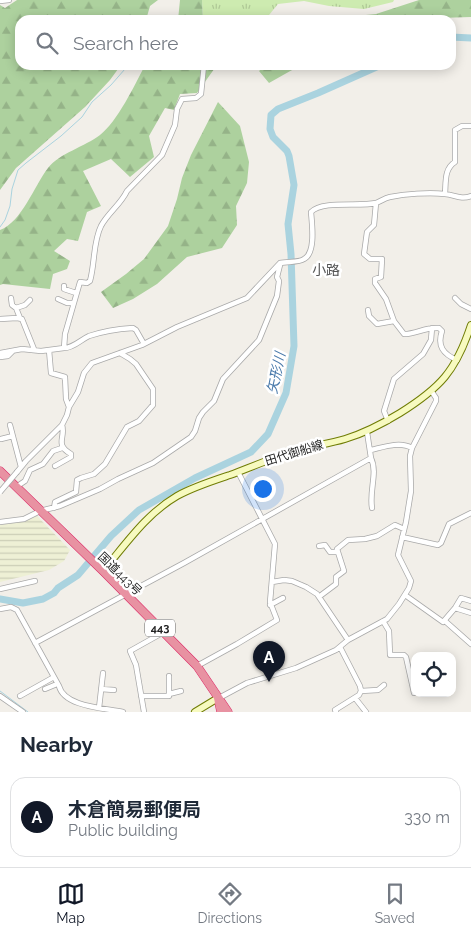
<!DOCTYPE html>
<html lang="en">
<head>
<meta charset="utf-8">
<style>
  body { margin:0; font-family:Raleway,"Noto Sans JP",sans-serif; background:#f6f6f7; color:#1f2937 }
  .controls { position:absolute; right:15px; bottom:15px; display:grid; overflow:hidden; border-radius:10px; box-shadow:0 2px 12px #0003 }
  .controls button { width:45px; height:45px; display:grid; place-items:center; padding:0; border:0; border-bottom:1px solid #e0e1e3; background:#fff; color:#1f2937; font:25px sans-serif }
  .you { position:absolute; left:262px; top:488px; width:18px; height:18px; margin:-12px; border:4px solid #fff; border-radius:50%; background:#1a73e8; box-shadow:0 0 0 8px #1a73e833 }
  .badge { display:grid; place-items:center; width:32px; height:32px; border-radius:50%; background:#111827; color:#fff; font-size:16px; font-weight:700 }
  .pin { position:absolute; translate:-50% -41px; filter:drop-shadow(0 1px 2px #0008) }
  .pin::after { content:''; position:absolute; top:26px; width:18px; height:15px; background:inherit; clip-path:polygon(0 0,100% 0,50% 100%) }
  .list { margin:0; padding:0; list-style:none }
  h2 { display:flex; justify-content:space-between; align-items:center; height:65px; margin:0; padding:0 20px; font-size:21px }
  h2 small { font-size:16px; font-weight:400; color:#747a83 }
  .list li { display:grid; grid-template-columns:32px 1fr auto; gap:15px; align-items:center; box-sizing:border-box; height:80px; margin:0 10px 10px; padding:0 10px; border:1px solid #e0e1e3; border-radius:15px }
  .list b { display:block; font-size:19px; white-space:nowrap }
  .list p { margin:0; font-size:16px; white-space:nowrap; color:#747a83 }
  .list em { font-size:16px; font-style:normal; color:#747a83 }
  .icon { flex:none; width:28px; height:28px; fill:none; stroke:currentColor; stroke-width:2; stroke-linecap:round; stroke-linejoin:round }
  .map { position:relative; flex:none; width:471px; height:712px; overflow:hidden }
  .search { position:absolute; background:#fff; box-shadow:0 2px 12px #0003; left:15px; right:15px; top:15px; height:55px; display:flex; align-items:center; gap:12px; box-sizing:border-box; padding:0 18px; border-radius:15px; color:#747a83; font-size:19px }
  .sheet { height:155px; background:#fff }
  nav { display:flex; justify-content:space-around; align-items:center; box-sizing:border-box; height:70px; border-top:1px solid #e0e1e3; background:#fff; font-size:14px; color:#747a83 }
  nav a { display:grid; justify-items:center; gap:2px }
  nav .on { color:#111827 }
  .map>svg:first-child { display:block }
</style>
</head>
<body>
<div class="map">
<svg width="471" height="712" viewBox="0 0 471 712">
  <defs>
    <pattern id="farmland-rules" width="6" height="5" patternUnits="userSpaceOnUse" patternTransform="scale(1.25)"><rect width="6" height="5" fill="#eef0d5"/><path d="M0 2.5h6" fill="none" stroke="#ccceb7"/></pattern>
    <pattern id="grass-tufts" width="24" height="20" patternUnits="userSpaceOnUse" patternTransform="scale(1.25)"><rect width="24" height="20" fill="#cdebb0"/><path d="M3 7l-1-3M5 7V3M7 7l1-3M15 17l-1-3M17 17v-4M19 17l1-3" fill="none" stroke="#b0c997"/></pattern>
    <pattern id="forest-firs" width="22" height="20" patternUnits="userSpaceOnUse" patternTransform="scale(1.25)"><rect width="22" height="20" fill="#add19e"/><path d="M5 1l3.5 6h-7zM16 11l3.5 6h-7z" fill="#95b388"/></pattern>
  </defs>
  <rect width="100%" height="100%" fill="#f2efe9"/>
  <path fill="url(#farmland-rules)" d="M37,516L70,550L64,561L49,570L0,582V525L23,521Z"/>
  <path fill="url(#grass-tufts)" d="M202,0H394L393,2L364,9L329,6L304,1L278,4L265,20H203Z"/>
  <path fill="url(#forest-firs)" d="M17,0H158L150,6L146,20H20V65H121L110,80L85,107L16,168L0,190V5L5,8Z
    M180,0H202L203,20H178Z
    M419,0H471V17L439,18L432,20H328L335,18L376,14Z
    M145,65H158L159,69H172L173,65H217L197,93L180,94L174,110L165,108L149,136L154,157L130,177L111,159L83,171L101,206L87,212L78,241L67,239L54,251L70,261L67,269L53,274L50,289L3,284L0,285V230C22,222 34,186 48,168C58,154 86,146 100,135C117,122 135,85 145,65Z
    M266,65H305L292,70L269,83L259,71Z
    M218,102L240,126L249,162L247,183L236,206L237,225L222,248L187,257L157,284L133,299L113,308L101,292L126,274L144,259L168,226L177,199L182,178L191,155Z"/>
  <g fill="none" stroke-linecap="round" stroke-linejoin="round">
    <path stroke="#aad3df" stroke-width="1" d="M0,227L5,220L10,206L12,189L18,170L26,163L61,136L82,117L92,102L111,85L125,69
      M0,691L28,712"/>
    <path stroke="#aad3df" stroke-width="7" d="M451,37L471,38
      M0,599L23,603L43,599L54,593L58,588L78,575L111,536L139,510L195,478L251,452L268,434L286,393L294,346L291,254L288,224L294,185L289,156L287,151L273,137L270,129L271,115L278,109L318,93L381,65"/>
    <g stroke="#a9a9a9" stroke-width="6">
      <path id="street" d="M0,1L9,0
        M445,194C446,182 444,169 455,162V130L462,126H471
        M376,203L374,225L367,232L364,254L370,259H382L381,277L375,279V283L386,299L394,321L404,334C417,334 424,327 439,328L442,331C437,346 443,354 457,360
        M64,286V289L76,293
        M11,298L12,305L16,308
        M455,298L461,304L471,309
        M58,299L67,303H73
        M368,310L369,316L377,324L394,321
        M20,318L16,308L25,305L30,300
        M0,319L17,318L22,319L34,349
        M64,348C74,348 80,340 89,336C104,331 117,329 133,328L136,330L144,344
        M49,350L51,373L65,377L66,399L69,407
        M0,353L22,349L41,351L64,348L65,334L80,282L87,283L90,281C95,263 93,242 101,226C108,213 121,204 127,191L162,155L175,125L177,109L182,99L196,98L201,94L204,65
        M0,357L8,356L12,352
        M388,421L384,411L394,379L423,354L431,340L432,328
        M10,425L21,467
        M1,439L13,436
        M371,450C384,447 400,441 412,448
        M371,458C378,473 369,490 372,508
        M55,466L71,457V454C54,444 66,438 62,425
        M17,472L26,461L62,425L67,415L69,407L78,392L84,373L92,363L142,345L177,327L247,298L280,263C288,261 298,263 304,259C316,253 312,224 311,212C322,200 360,207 376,203C381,201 385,198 390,197C405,194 429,192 445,194C455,195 461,200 471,196
        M16,487L25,481L30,470L43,464L53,451L62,448
        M54,508L55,502L76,492L77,480L81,478L94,474L105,464L127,427L139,421L153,405V389L136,364L130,359L120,353
        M0,522L24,519L40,511L60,506L100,489L118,479L153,463L191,437L195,431L199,418L203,412L214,401L223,379L259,340L277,296L279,281L277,277L280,265
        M402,537L438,545L441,543L449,524L471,513
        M319,546L325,545L330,552H338
        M272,582L284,580L292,581L306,587L317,594L348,640
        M0,589L35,581
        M405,595L443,622L455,608L461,598L471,601
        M320,596L336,584V577L344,571L337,549L348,540L365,539L377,536L395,525L404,529
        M270,605L283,598
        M455,608L471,613
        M0,609L11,607L17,610L59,686C64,707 105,708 123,712
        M383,621L389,631L390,655H404L406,657L414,693
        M445,621L471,644
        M35,643L184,563L371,458L367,432
        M197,666L237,644L277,620L270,602L275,544L238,472
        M45,689L57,684
        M101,689L114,690
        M361,691L378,690L384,685
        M169,694L181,691
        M0,696L23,712
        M20,696L54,677
        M141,696H169V676
        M219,698L247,683L296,668L336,650L348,640L387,619L399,604L409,588L411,581L398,555L406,522L411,491L410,456L412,448L436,401V398L432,392
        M355,698L366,712
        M99,708L103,673
        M144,712L136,665L130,651L164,632
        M336,712L335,710L359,695L361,691L360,686L340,647"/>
    </g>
    <g stroke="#707d05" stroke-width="8">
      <path id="secondary" d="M103,571C126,544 146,514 177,496C193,487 212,481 230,475C254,466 279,455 305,448C318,445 332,443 345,439C365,433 382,424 400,413C440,388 456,371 471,325
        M195,712L218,698"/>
    </g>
    <g stroke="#dc2a67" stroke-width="9">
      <path id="highway" d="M0,471L103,571L197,666L228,712
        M218,698L221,712"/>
    </g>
    <use href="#street" stroke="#fff" stroke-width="4.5"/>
    <use href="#secondary" stroke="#f7fabf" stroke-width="6"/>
    <use href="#highway" stroke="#e892a2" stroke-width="8"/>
    <g stroke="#a9a9a9" stroke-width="6" stroke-linecap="butt">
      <path id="street-bridge" d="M0,492L17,472"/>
    </g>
    <use href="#street-bridge" stroke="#fff" stroke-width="4.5"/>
  </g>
  <g text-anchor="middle" stroke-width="5" stroke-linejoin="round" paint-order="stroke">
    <rect fill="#fff" stroke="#646464" stroke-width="1" x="145" y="619.5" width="30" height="17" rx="4"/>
    <g font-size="11" font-weight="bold" fill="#222">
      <text x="160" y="632">443</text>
    </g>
    <g font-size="12" fill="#222" stroke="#fff">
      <text transform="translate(294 453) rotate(-17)" y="4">田代御船線</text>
      <text transform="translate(120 574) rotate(44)" y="4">国道443号</text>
    </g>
    <g font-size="14" fill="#555" stroke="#fff">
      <text x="326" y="275">小路</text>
    </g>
    <g font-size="14" font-style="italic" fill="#4a7aab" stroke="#fff">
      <text transform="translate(276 373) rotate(-78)" y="5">矢形川</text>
    </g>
  </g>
</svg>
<div class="controls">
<button><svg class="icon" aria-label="locate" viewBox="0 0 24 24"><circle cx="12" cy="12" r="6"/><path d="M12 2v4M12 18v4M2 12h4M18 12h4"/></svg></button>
</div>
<div class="you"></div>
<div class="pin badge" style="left:269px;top:682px">A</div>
<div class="search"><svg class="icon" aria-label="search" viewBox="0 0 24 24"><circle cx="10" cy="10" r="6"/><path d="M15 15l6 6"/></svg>Search here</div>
</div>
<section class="sheet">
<h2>Nearby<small></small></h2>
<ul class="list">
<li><span class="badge">A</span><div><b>木倉簡易郵便局</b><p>Public building</p></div><em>330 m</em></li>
</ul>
</section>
<nav>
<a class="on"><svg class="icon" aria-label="map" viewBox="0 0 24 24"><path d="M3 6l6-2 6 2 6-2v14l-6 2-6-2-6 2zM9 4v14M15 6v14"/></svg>Map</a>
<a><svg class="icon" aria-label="directions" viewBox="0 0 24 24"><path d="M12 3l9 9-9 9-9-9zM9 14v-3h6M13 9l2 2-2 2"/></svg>Directions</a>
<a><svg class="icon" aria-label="saved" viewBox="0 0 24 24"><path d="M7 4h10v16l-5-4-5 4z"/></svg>Saved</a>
</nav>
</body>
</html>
